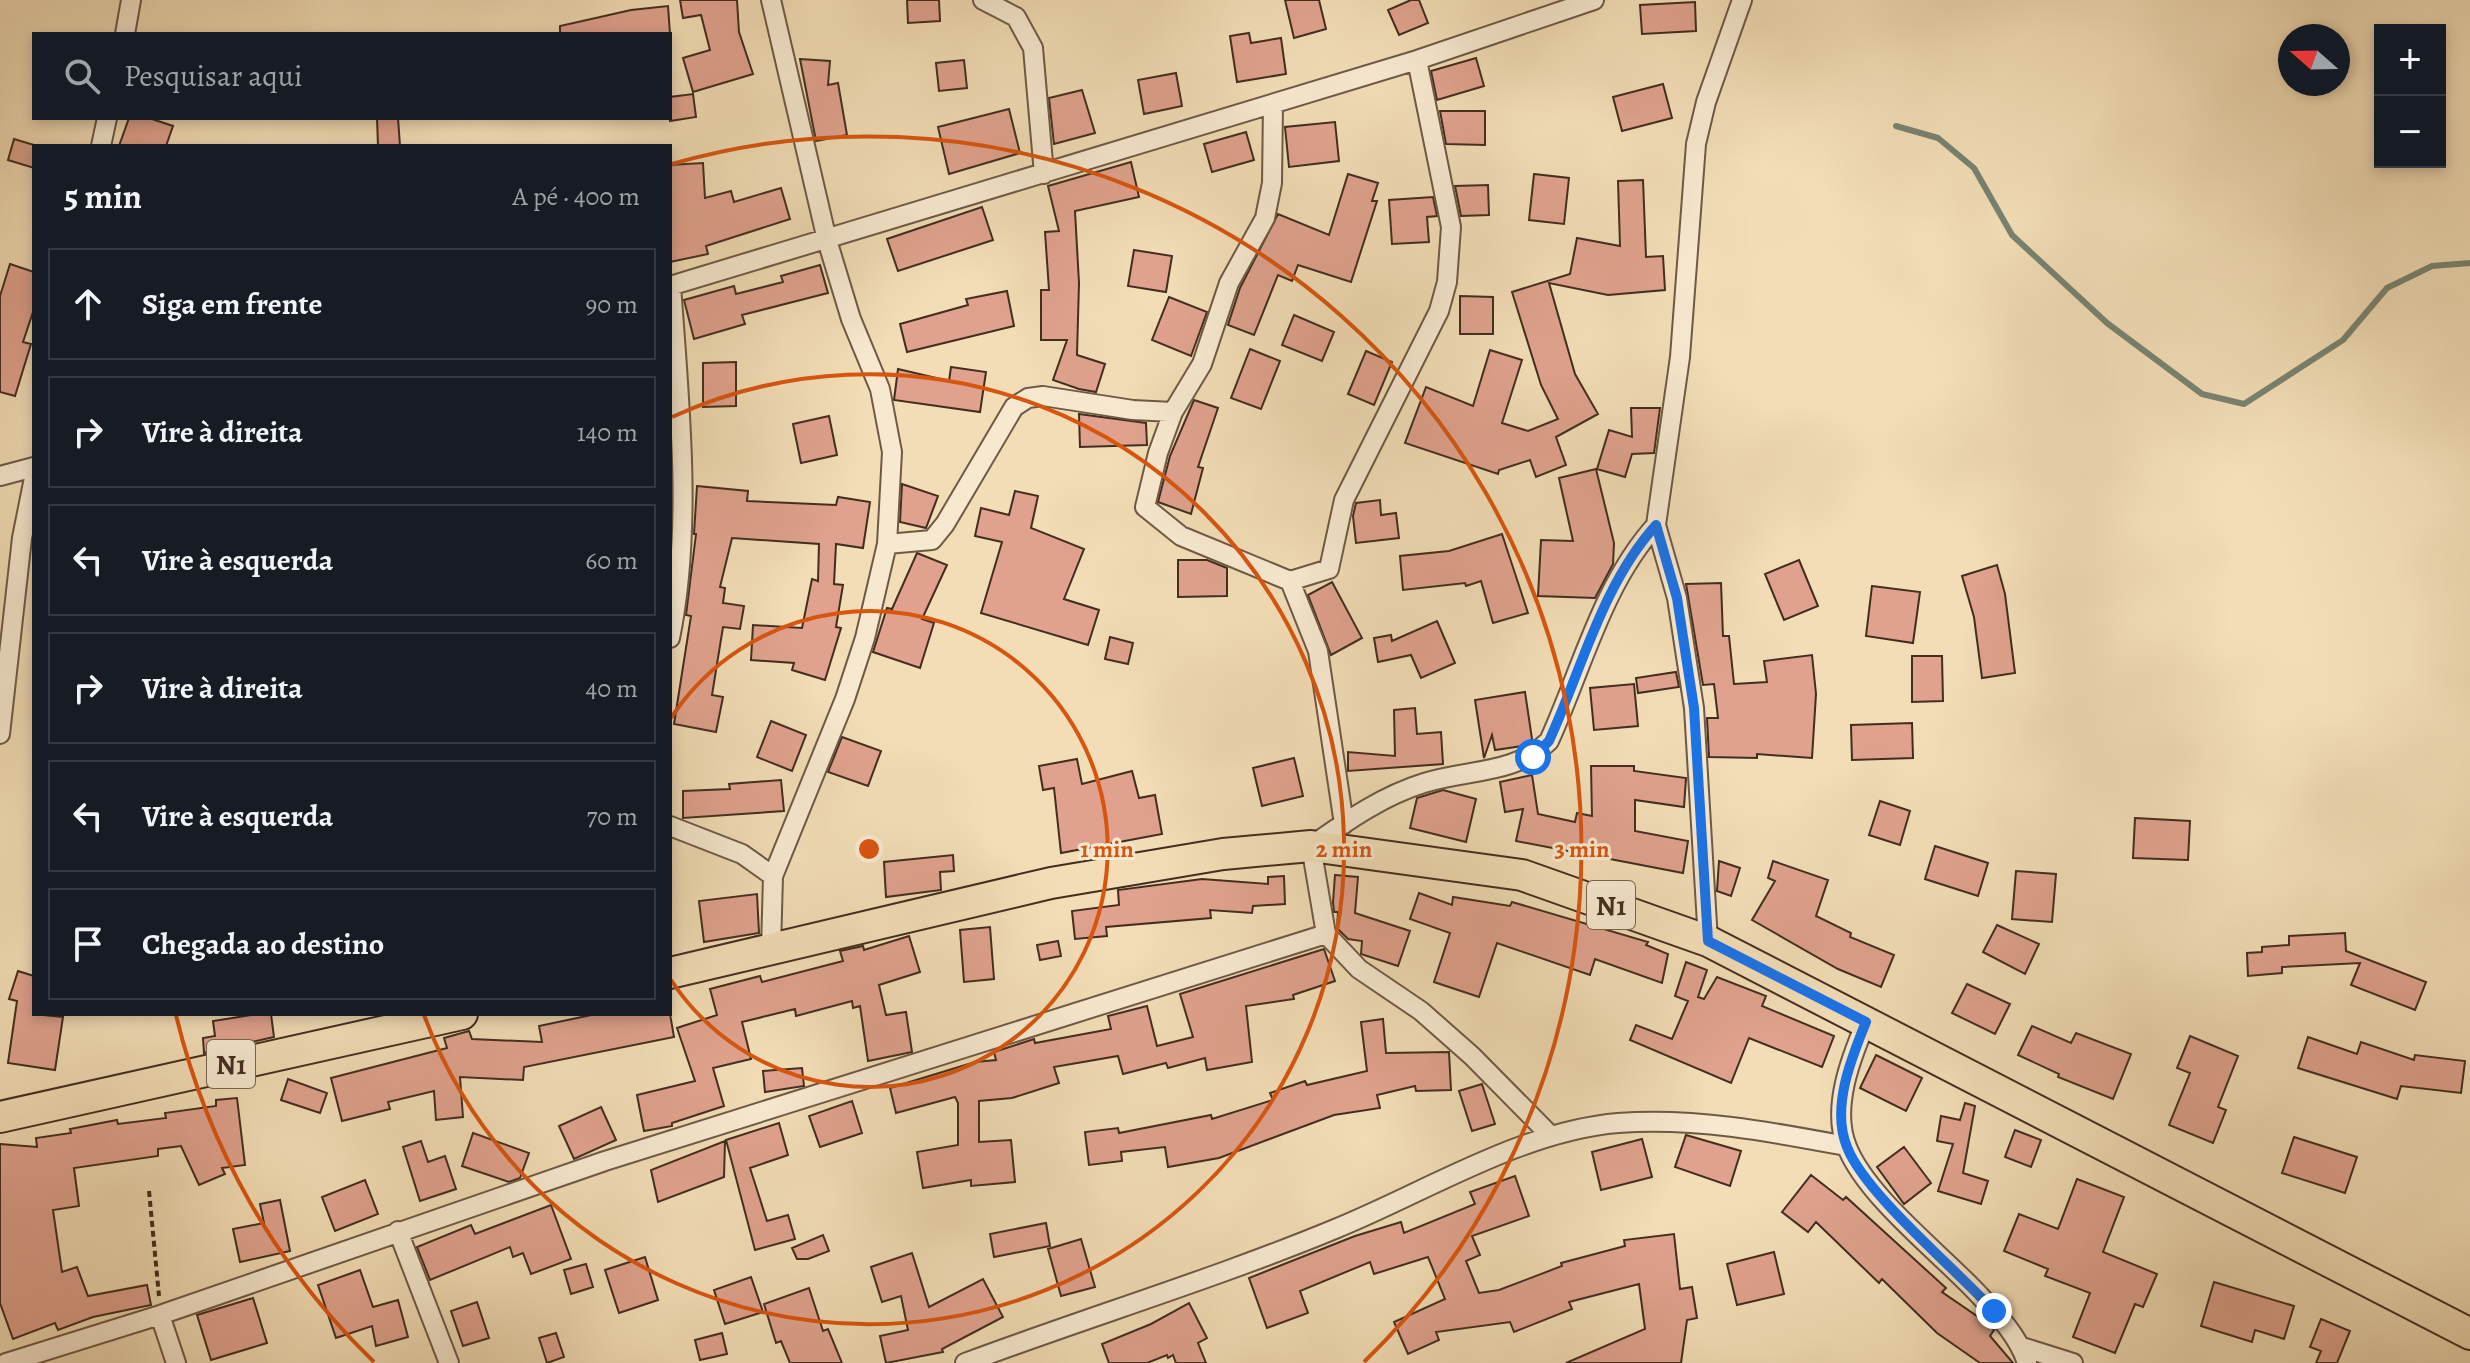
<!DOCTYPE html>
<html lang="pt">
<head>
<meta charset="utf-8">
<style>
  body { margin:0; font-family:Alegreya,serif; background:#242831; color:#f1f3f6 }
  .controls { position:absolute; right:24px; top:24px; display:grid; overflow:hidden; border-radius:0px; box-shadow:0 4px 12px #0003 }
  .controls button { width:72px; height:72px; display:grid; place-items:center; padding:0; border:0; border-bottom:2px solid #363941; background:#171b24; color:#f1f3f6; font:40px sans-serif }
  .compass { position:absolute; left:2278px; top:24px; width:72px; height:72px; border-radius:50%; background:#171b24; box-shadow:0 4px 12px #0003; rotate:290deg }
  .stop { position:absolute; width:24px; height:24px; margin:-18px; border:6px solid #1a73e8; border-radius:50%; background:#fff }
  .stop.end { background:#1a73e8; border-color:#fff; box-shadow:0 2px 8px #0008 }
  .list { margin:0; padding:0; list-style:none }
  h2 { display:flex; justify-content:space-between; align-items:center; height:104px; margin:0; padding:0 32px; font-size:34px }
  h2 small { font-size:26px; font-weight:400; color:#9ea1a6 }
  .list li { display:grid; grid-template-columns:52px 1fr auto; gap:24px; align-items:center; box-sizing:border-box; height:112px; margin:0 16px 16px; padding:0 16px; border:2px solid #363941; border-radius:0px }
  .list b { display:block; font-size:30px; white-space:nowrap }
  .list em { font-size:26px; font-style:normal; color:#9ea1a6 }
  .icon { flex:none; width:44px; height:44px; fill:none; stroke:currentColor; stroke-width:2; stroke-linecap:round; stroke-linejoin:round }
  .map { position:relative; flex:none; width:2470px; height:1363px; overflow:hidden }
  .search { position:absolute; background:#171b24; box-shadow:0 4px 12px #0003; left:32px; top:32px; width:640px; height:88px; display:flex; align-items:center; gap:20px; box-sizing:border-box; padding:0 28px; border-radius:0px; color:#9ea1a6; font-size:30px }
  .panel { position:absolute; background:#171b24; box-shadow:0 4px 12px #0003; left:32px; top:144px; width:640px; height:872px; border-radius:0px }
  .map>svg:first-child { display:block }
</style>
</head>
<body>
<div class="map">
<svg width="2470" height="1363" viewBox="0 0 2470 1363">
  <rect width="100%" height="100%" fill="#f2ddb6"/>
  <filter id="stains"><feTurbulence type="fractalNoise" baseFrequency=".0025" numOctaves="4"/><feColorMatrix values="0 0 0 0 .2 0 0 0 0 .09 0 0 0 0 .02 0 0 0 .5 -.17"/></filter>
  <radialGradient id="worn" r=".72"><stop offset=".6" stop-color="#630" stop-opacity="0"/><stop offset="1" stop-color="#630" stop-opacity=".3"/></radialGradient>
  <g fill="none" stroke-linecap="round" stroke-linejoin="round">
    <path stroke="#788372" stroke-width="6" d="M1896,126L1938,138L1974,168L2012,235L2107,323L2202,394L2244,404L2343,340L2387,288L2432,266L2470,263"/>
  </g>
  <path fill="#e0a28e" stroke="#432d1f" stroke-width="2" d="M680,0H737L739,32L753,74L693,92L683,58L710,50L701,15L683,18Z
    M907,0H939L940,21L908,23Z
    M1285,0H1319L1326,29L1294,38Z
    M1411,0H1419L1428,23L1399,35L1388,10Z
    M1695,2L1696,31L1642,34L1640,5Z
    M668,6L670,34H560V26L631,10Z
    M1249,33L1251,43L1281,38L1286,74L1237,82L1230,36Z
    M1476,58L1484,86L1437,100L1431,71Z
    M800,59L830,61L828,85L838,83L847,135L816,141Z
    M964,60L967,88L939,91L936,63Z
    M1176,73L1182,106L1144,114L1138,80Z
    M1663,84L1672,118L1622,131L1613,97Z
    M1082,90L1095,133L1054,144L1049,98Z
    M693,94L696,117L670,121V97Z
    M1009,109L1020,153L949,174L938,127Z
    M1440,111H1485V145L1446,144Z
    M129,118H149L173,126L166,146H119Z
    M377,118H398L400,146H378Z
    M1335,122L1339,161L1289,167L1285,127Z
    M1246,132L1254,160L1212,172L1204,144Z
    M14,139L34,145V168L8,160Z
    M1131,162L1139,197L1075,211L1079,283L1077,355L1105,364L1096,392L1079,389L1053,380L1067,340H1041V290H1049L1045,232L1059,231L1048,186Z
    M703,163L705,198L731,191L734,202L781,188L790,219L706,246L708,254L670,262V165Z
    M1348,174L1378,183L1372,201H1377L1351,282L1298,265L1292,281L1278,275L1254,335L1228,325L1240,288L1278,214L1329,235Z
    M1534,174L1569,178L1564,224L1529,220Z
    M1643,180L1646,257L1663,256L1665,290L1608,295L1549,283L1575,374L1598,414L1556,437L1566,465L1536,477L1530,460L1499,470L1498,474L1405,443L1426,387L1473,406L1490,350L1522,360L1502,423L1528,431L1558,419L1541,385L1512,292L1570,274L1577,238L1620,246L1618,181Z
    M1488,185L1489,215L1461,216L1455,186Z
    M1433,197L1437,216L1427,217L1429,242L1392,244L1389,200Z
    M982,207L993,240L898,271L887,239Z
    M1134,250L1172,256L1166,292L1128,286Z
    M10,264L34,272V309L23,342L31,344L15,396L0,392V296Z
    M820,265L828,293L742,315L745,324L694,339L684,300L734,286L736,294L783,282L781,276Z
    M1007,291L1014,326L907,352L900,324L968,305L966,299Z
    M1460,296L1493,297V334H1460Z
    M1169,297L1207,312L1191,356L1152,340Z
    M1294,315L1334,332L1322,361L1282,345Z
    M1250,349L1280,361L1261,409L1231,398Z
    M1366,351L1392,362L1374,405L1348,394Z
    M736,362V406L703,407V363Z
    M951,367L986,372L980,412L894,400L898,369L949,381Z
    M1194,400L1218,408L1198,467L1203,468L1191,514L1158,502L1170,456Z
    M1631,408H1660L1654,453L1632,454L1625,477L1597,469L1609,430L1632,437Z
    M1079,414L1146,423L1147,445L1080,447Z
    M829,416L837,455L801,463L793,424Z
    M1596,469L1614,543L1613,564L1595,598L1538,596L1541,540L1573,541L1559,478Z
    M902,484L938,496L926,528L900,522Z
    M697,486L748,491L747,501L836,505L838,497L870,502L863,548L836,544L834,584L843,585L836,627L841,628L825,680L792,670L794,663L751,660L753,625L802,628L812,579L818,581L819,544L732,538L720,587L725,588L723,603L744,606L740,629L723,627L712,695L723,697L716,732L674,724L691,616L686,615L696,534H694Z
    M1015,491L1038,496L1031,528L1084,549L1064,599L1099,610L1088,645L981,613L1002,542L975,536L981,508L1009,515Z
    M1380,500L1381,515L1396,513L1399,538L1356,543L1353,516L1356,503Z
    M1502,534L1528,613L1493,623L1481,581L1466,586L1465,583L1403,590L1400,556L1449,551Z
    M917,553L947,565L922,619L934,623L920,668L873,652L887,608L892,609Z
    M1178,560H1207L1227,568V596L1178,597Z
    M1799,560L1818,606L1784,620L1765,574Z
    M1997,565L2005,594L2015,673L1982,678L1974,617L1962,576Z
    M1332,582L1362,638L1331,655L1308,595Z
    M1721,583L1723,636H1729L1734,684L1767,682L1764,661L1812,655L1816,694L1812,758L1757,754V758L1709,757L1707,718H1718L1714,684L1703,685L1686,584Z
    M1872,586L1920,592L1913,643L1866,636Z
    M1437,621L1455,663L1421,678L1411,655L1378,662L1374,638L1391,635L1392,641Z
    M1110,637L1133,643L1128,664L1105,659Z
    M1912,656H1942L1943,701L1912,702Z
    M1676,672L1679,687L1638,693L1636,678Z
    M1634,684L1638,726L1594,730L1590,688Z
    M1525,692L1532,739L1522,746L1495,750L1492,735L1484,758L1475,700Z
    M1415,708L1417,734L1441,732L1443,764L1348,771V752L1395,756L1394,710Z
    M771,721L806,735L792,771L757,757Z
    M1912,723L1913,758L1852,760L1851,725Z
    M842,737L881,751L868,786L828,772Z
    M1294,758L1303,796L1262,806L1253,768Z
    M1077,759L1082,784L1132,771L1139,798L1155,795L1162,834L1061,853L1054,788L1043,790L1039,766Z
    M1591,766H1634V771L1686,778L1684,807L1635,800V831L1688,841L1683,873L1516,841L1523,809L1505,812L1500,782L1532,775L1538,814L1575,822L1577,813L1592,816Z
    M781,780L784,811L683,818V791L730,789L729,784Z
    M1443,790L1476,799L1466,842L1410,828L1417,798Z
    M1880,801L1910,811L1900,845L1869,835Z
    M2135,818L2190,821L2188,860L2133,858Z
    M1935,846L1988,863L1978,896L1925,879Z
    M953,855L954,871L940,872L941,890L886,897L884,862Z
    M1719,861L1740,868L1731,896L1717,891Z
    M1773,861L1828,880L1816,916L1851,933L1850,937L1894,955L1881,987L1838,969L1752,920L1775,881L1768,878Z
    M2016,871L2056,874L2052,922L2012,919Z
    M1335,875L1358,877L1355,913L1410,931L1398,966L1361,954L1362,941L1348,939L1337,928L1338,912H1334L1333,902Z
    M1284,876L1285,904L1253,906L1252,913L1210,910L1211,918L1106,927L1107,936L1075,939L1072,911L1119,905L1118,890L1202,879L1268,884V877Z
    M1419,893L1452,905L1453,897L1510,906L1512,902L1648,942L1646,945L1668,954L1662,983L1595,959L1590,975L1497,943L1479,997L1434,982L1450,933L1410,919Z
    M757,894L759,933L704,942L699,901Z
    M1997,925L2039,944L2025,974L1983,952Z
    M990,927L994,979L964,982L960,930Z
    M2345,933L2346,951L2426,982L2415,1010L2351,985L2360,963L2282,967V973L2248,976L2247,953L2262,952V947L2289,945V936Z
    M909,936L920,972L879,985L886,1015L906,1012L912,1052L868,1061L860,1006L853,1008L852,1001L796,1016L795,1009L742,1022L751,1059L713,1068L724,1106L672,1123V1126L644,1131L637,1095L695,1081L677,1028L717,1015L710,989L760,976L762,982L843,961L840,951L863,946L864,950Z
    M1058,941L1061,956L1040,960L1037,945Z
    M1324,949L1335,981L1293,995L1294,999L1246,1006L1252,1062L1207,1070L1205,1058L1168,1068L1166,1063L1123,1074L1118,1056L1054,1067L1059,1083L1012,1098L979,1101V1142L1011,1140L1015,1182L971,1186V1180L923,1188L917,1152L958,1145V1103L955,1097L896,1113L890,1088L975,1062L996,1060L994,1052L1034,1039L1035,1043L1111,1029L1108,1016L1147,1006L1157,1046L1193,1037L1180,994Z
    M1686,962L1707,970L1698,997L1704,999L1717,977L1766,996L1762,1006L1834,1036L1822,1067L1749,1038L1731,1083L1630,1040L1636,1025L1672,1039L1688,1001L1675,996Z
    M18,971L34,976V1014L63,1017L55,1070L8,1063L17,1001L9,999Z
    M1967,984L2010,1004L1995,1034L1952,1013Z
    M258,1014H271L274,1037L204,1053L203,1038L215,1036L213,1021Z
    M596,1014H670L674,1037L524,1067L523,1080L460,1077L463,1117L436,1120L434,1091L388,1102L390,1109L342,1121L331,1078L447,1048L444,1038L469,1031L472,1039L542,1042L539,1026Z
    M1383,1019L1386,1053L1449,1052L1451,1090L1416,1091L1415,1086L1377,1095L1380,1108L1334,1115L1219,1158L1168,1167L1165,1147L1121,1152L1122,1161L1089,1165L1085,1132L1118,1128L1119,1133L1211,1115L1212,1119L1273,1100L1270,1093L1305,1081L1307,1085L1367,1071L1361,1022Z
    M2032,1026L2071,1043L2076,1033L2131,1054L2113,1099L2058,1077L2059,1074L2018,1055Z
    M2190,1036L2238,1056L2218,1107L2226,1110L2213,1143L2169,1125L2190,1073L2177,1068Z
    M2308,1037L2357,1054L2361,1042L2414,1060L2415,1055L2465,1061L2461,1093L2401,1086L2397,1099L2298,1068Z
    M1876,1055L1922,1078L1906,1111L1860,1088Z
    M802,1068L804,1086L765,1092L763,1071Z
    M288,1079L327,1093L320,1113L281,1100Z
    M1482,1084L1495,1124L1472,1131L1459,1091Z
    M237,1098L245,1165L222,1168L225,1174L199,1185L181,1146L158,1149V1156L74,1168L79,1206L53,1210L62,1272L77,1267L88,1296L147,1285L151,1305L93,1317L58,1330L55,1323L13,1339L0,1303V1144L37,1147L36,1138L71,1133L70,1129L117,1120L118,1124L166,1118L165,1113L216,1106V1100Z
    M852,1101L862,1133L820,1147L809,1116Z
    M1965,1103L1975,1106L1963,1173L1988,1181L1981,1204L1938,1191L1953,1144L1937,1141L1941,1116L1960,1120Z
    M601,1107L616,1140L574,1159L559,1126Z
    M779,1123L788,1155L750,1168L767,1221L788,1215L795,1239L755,1250L726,1140Z
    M2015,1130L2041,1140L2031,1167L2005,1157Z
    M473,1133L529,1153L520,1178L509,1182L462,1166Z
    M1686,1135L1741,1151L1730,1186L1675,1167Z
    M2294,1137L2357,1157L2345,1193L2282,1173Z
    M1642,1139L1652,1177L1601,1190L1592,1152Z
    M421,1141L428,1162L445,1156L456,1189L420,1201L403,1147Z
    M725,1141L724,1177L658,1202L651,1170Z
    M1904,1147L1931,1183L1904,1204L1877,1167Z
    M1811,1175L1843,1200L1846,1197L1946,1288L1942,1292L1990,1325L1994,1330L1990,1336L2013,1363H1980L1937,1333L1882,1279L1879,1283L1816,1222L1808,1232L1782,1212Z
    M1515,1176L1529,1216L1472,1236L1480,1255L1466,1261L1479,1293L1499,1290L1562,1266L1561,1263L1625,1246L1624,1240L1674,1234L1680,1289L1692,1287L1697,1318L1687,1320L1681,1363H1566L1645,1329L1639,1284L1569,1302L1572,1309L1514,1332L1510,1322L1436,1332L1439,1340L1408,1354L1394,1322L1445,1299L1428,1257L1374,1274L1370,1262L1300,1291L1308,1313L1267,1328L1249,1278L1355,1236L1401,1222L1404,1233L1475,1204L1470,1192Z
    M2077,1179L2124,1197L2103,1252L2157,1274L2143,1307L2135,1304L2115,1353L2073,1337L2090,1293L2045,1276L2048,1269L2004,1251L2019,1214L2058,1229Z
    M365,1180L378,1214L335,1231L322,1197Z
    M280,1200L290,1251L240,1262L233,1229L264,1223L260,1204Z
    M551,1205L571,1259L531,1274L523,1253L513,1257L510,1247L430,1280L417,1247L471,1225L475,1234Z
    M1046,1223L1050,1246L994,1257L990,1234Z
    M823,1235L829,1251L808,1259H797L792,1248Z
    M1081,1239L1095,1287L1061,1296L1048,1249Z
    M1774,1252L1784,1294L1737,1305L1727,1264Z
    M912,1253L929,1307L983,1279L1003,1317L942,1349L943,1352L886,1363L880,1336L908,1330L901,1296L882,1302L871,1267Z
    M645,1257L658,1300L619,1313L605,1270Z
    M586,1264L593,1287L571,1294L564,1270Z
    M360,1270L373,1307L398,1300L408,1337L376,1346L372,1326L336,1338L318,1285Z
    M751,1277L763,1312L725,1324L714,1290Z
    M2214,1282L2294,1306L2284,1339L2255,1330L2252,1342L2201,1326Z
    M809,1288L823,1331L828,1329L842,1363H790L781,1341L776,1343L764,1304Z
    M253,1298L267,1343L211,1360L197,1315Z
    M477,1302L489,1338L463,1346L451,1311Z
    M1189,1303L1207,1338L1198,1343L1206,1363H1176L1173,1355L1168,1358L1167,1355L1147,1363H1109L1102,1344L1151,1324Z
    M2321,1319L2350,1331L2337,1363H2316L2321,1351L2310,1347Z
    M556,1333L564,1357L547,1363L539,1338Z
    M722,1333L727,1354L700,1360L695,1340Z"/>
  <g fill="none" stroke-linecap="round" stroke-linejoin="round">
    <g stroke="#6f5945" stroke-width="22">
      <path id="street" d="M771,0L827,240L851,319L880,389L892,452L887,544L865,638L845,699L773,876
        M983,0L1016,17L1033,48L1044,174
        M125,34L131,0
        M101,146L107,118
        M670,286L1417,60L1594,0
        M1173,412L1202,364L1229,283L1265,218L1272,183L1273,104
        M0,476L34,467
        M887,544L932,540L945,524L1014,407L1028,398L1043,396L1133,410L1173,412L1158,453L1145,507L1181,536L1290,581
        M670,638C693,527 679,399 671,285
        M0,734L22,538L34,478
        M1344,824L1318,651L1290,581L1329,569L1344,500L1439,311L1447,282L1451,227L1417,60
        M670,826L742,854L773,876L771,949
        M1708,941L1694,708L1677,598L1656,525L1680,357L1696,144L1706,102L1742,0
        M1866,1022C1851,1058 1831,1108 1847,1147C1867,1198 1944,1256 1982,1298C2000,1317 2019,1338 2027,1363
        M1550,1135L1472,1056L1421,1011L1359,969L1326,934L1311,846C1347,821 1382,796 1424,783C1468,769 1514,775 1549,741C1582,669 1602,585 1656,525
        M398,1231L449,1363
        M160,1315L176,1363
        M2022,1347L2073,1363
        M6,1363L160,1315L605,1161L1326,934
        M965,1363C1088,1317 1214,1279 1335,1229C1424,1193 1521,1131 1618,1123C1694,1117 1772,1132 1846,1146"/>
    </g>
    <g stroke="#432d1f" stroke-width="34">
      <path id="primary" d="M670,973L1051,883L1223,854L1311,846L1522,875L1708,941L2470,1334
        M0,1117L462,1014"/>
    </g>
    <path stroke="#432d1f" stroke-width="4" stroke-dasharray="6 4" stroke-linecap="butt" d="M149,1191L159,1296"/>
    <use href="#street" stroke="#f7e9d0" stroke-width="18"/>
    <use href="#primary" stroke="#f2ddb6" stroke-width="30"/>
  </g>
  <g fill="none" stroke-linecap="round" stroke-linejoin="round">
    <path stroke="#1a73e8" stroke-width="10" d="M1533,757L1549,741C1582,669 1602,585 1656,525L1677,598L1694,708L1708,941L1866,1022C1851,1059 1831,1108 1847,1147C1865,1194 1957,1270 1994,1311"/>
  </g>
  <g fill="none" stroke="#d8550e" stroke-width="4">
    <path d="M671 718A238 238 0 1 1 671 980"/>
    <path d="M672 417A475 475 0 1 1 424 1015"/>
    <path d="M374 1362A713 713 0 0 1 176 1015M672 164A713 713 0 0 1 1364 1362"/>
  </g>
  <g text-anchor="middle" stroke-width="6" stroke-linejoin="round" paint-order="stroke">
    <g fill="#f7e9d0" stroke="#796554" stroke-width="2">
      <rect x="1587" y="881" width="48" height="48" rx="6"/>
      <rect x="207" y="1040" width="48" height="48" rx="6"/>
    </g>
    <g font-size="28" font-weight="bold" fill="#432d1f">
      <text x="1611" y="915">N1</text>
      <text x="231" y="1074">N1</text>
    </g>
  </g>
  <circle cx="869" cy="849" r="12" fill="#d8550e" stroke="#f7e9d0" stroke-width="4"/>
  <g font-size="24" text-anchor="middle" font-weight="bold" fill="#d8550e" stroke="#f7e9d0" stroke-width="6" stroke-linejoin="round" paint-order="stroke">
    <text x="1107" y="857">1 min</text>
    <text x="1344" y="857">2 min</text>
    <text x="1582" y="857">3 min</text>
  </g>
  <rect width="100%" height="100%" filter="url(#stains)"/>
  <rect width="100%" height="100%" fill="url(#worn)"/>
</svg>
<div class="controls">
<button>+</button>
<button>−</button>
</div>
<svg class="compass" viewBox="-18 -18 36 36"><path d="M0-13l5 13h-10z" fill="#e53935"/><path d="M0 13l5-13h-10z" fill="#9ea1a6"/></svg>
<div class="stop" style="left:1533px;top:757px"></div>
<div class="stop end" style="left:1994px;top:1311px"></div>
<div class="search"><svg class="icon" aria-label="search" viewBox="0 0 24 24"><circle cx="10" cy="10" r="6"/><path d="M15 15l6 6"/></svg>Pesquisar aqui</div>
<section class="panel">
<h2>5 min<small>A pé · 400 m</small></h2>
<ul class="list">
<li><svg class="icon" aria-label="ahead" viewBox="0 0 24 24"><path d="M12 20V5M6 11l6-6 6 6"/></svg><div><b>Siga em frente</b></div><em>90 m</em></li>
<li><svg class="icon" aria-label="right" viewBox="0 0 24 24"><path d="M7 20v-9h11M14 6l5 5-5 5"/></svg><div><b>Vire à direita</b></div><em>140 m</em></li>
<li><svg class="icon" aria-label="left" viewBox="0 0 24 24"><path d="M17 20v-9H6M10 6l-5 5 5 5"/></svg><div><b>Vire à esquerda</b></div><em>60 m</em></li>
<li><svg class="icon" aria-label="right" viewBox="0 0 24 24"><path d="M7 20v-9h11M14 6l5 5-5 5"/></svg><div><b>Vire à direita</b></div><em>40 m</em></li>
<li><svg class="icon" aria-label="left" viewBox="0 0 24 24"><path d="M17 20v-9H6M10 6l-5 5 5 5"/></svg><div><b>Vire à esquerda</b></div><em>70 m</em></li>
<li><svg class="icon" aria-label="arrive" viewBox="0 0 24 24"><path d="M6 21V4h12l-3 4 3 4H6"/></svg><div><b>Chegada ao destino</b></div></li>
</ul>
</section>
</div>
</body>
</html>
